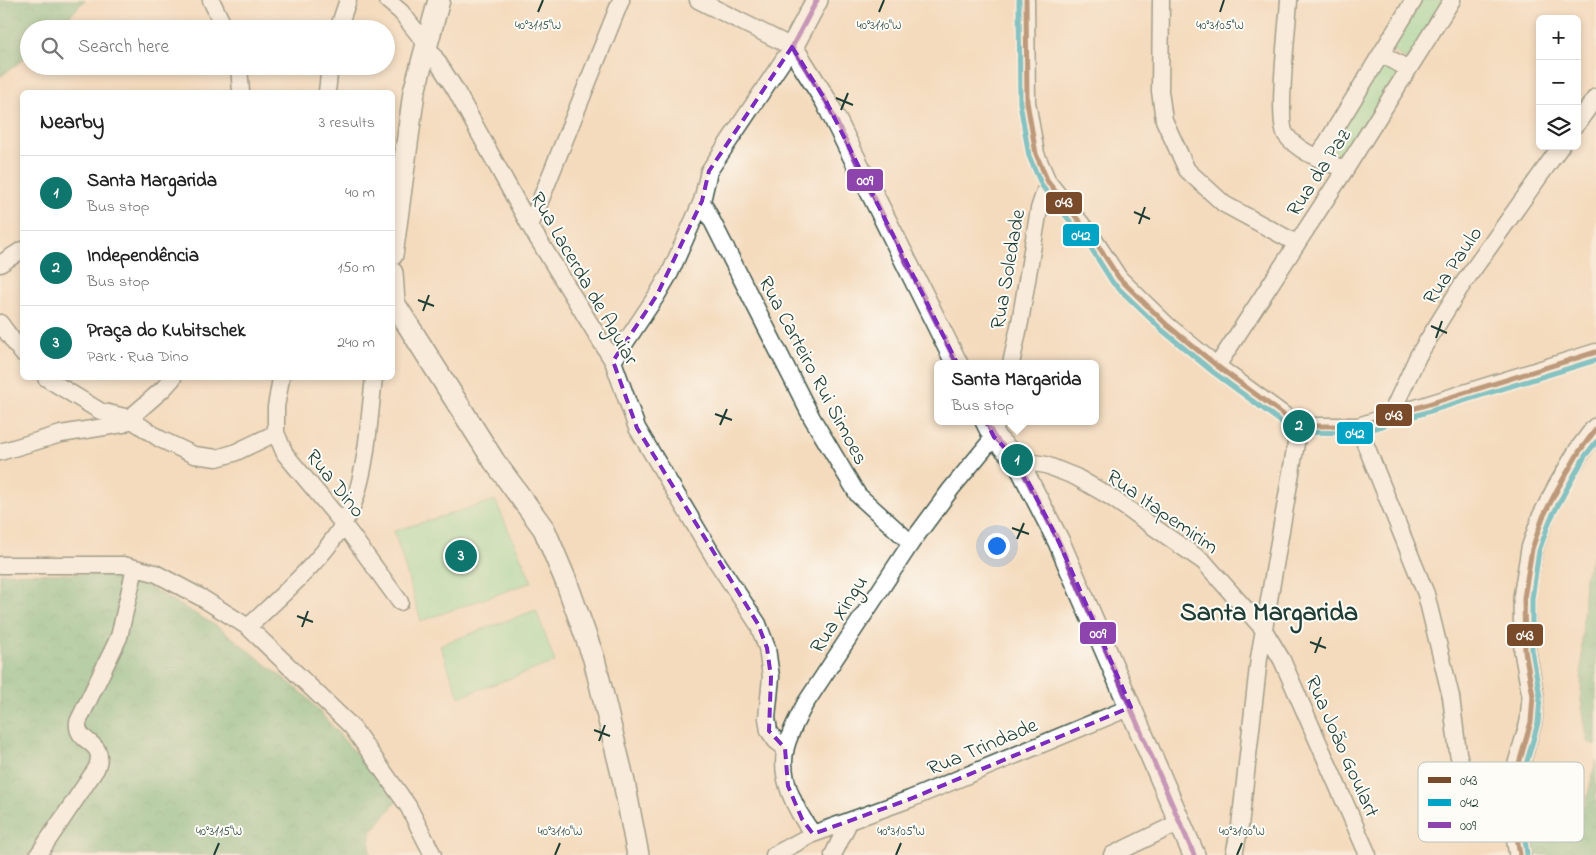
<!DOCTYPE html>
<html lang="en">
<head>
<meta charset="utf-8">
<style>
  body { margin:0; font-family:"Indie Flower",sans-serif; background:#f2f2f2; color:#222 }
  .controls { position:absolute; right:15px; top:15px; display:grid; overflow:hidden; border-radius:8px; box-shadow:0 2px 8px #0003 }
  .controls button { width:45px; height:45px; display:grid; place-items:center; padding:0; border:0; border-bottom:1px solid #e0e0e0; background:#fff; color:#222; font:25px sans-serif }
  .you { position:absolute; left:996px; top:545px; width:18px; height:18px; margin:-12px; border:4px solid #fff; border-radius:50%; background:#1a73e8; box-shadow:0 0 0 8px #1a73e833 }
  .badge { display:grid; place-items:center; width:32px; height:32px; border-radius:50%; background:#0f766e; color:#fff; font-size:16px; font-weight:700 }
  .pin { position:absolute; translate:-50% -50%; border:2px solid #fff; box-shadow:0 1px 5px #0006 }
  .popup { position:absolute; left:934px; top:360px; width:165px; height:65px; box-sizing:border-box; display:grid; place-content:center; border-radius:8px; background:#fff; filter:drop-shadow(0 1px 4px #0005); font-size:16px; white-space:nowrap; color:#767676 }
  .popup b { font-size:19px; color:#222 }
  .popup::after { content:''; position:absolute; left:50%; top:100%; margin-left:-10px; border:10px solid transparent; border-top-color:#fff }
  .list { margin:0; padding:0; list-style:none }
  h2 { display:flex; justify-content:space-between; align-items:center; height:65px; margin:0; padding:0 20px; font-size:21px }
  h2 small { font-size:16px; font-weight:400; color:#767676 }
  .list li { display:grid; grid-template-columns:32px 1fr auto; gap:15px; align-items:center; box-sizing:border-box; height:75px; padding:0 20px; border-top:1px solid #e0e0e0 }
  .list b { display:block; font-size:19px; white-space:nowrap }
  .list p { margin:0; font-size:16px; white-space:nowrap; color:#767676 }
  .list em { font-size:16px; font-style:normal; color:#767676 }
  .icon { flex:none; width:28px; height:28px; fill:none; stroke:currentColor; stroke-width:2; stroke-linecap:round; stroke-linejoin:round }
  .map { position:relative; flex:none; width:1596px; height:855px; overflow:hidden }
  .search { position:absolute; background:#fff; box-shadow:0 2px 8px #0003; left:20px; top:20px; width:375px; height:55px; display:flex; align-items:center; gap:12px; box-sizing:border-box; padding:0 18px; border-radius:28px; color:#767676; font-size:19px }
  .panel { position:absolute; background:#fff; box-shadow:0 2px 8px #0003; left:20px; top:90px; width:375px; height:290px; border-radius:8px }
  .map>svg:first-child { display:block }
</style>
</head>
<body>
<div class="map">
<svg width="1596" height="855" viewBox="0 0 1596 855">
  <defs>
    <pattern id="forest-crowns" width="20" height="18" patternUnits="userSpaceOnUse" patternTransform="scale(1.25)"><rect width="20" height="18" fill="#6fbe8a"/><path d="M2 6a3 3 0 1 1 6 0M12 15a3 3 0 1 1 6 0" fill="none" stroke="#5b9c72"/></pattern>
  </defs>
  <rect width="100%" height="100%" fill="#fdfcf7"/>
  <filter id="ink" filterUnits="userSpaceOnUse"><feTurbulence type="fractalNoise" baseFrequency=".02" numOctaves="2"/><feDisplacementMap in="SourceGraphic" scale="10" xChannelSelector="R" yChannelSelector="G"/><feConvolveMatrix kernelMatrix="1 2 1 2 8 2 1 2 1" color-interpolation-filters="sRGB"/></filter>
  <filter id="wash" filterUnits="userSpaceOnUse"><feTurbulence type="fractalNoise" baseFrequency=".0096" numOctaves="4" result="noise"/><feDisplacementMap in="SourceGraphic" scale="20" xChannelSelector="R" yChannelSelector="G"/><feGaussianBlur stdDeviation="1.12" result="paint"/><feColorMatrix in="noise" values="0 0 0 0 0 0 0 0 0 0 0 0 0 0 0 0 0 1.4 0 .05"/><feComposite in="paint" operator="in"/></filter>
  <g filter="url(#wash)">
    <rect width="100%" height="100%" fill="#f4dbbe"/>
    <path fill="url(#forest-crowns)" stroke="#477e5f" d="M0,0H85L57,29H29V55L0,77Z
      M1596,548V745L1588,742L1581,700L1582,639L1585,576Z
      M0,573L128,575L220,628L305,695L397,801L370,833V855H0Z
      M1596,760V855H1526L1522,805L1585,807Z"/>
    <path fill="#8ae0a4" stroke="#548e6c" d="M1422,0H1447L1409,59L1403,58L1392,50Z
      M1385,61L1401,71L1348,158L1336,153L1331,148Z
      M495,500L532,582L421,621L394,531Z
      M536,610L555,662L459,697L440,645Z"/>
  </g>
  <g filter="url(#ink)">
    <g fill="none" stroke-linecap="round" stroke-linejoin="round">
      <g stroke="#3f5549" stroke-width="19">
        <path id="minor" d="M211,0L225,29
          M387,0L401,12L426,44L455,89L530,226L613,361L637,428L715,559L758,624L767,648L771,677L767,718L769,731L776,741L785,748
          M1026,0L1027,102L1036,154L1048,182L1095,241L1119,278L1167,325L1217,366L1299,426H1358L1596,352
          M1161,0L1160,91L1164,120L1187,170L1224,204L1296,243
          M1289,0C1288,22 1276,122 1286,135C1299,153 1326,161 1345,170
          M338,29L348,0
          M1382,54L1408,69
          M239,66L241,92
          M327,92L330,66
          M1577,124L1596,97
          M1318,157L1414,0
          M702,201L812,418L858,495L911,543
          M530,226L621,0
          M0,264L22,250
          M0,323L22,353
          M613,361L657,295L670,273L702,201L709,171L792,47L698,0
          M1011,364L1020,322L1039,209L1048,182
          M1217,366L1345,170L1452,0
          M46,378L100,411L129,418L160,439L194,455L217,458L234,453L276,433
          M281,378L276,407V433L285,454L344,525L400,602
          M1391,414L1418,356L1460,288L1561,146
          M1358,426L1426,594L1451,697L1458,753L1466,784L1479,798L1495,808L1513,812
          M0,452L61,434L123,424L163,389L173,378
          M1017,460L1046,465L1076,477L1109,496L1204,562L1264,630L1282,660L1368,855
          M0,565H123L155,573L202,598L248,627L352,727L408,806L433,855
          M248,627C284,593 339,547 355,499C368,460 369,417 374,378
          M813,834C796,811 778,777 786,747C790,732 798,717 805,704L911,543L951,489L994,437L996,426
          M38,855L96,769C109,740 75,745 78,722L119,637L135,568
          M774,855L813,834L910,799L1131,707
          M833,855L849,822
          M1112,855L1180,822
          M1234,855L1240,826L1259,658L1299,426"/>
      </g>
      <g stroke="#3f5549" stroke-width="24">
        <path id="tertiary" d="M817,0L792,47L826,101L957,364
          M392,255L414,92L439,0
          M392,273L394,303L494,461L544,529L566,581L594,659L624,782L638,855
          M986,421L994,437L1017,460L1059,542L1194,855
          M1520,855L1513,812L1518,767L1531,722L1533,696L1525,651L1524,598L1532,549L1543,517L1558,488L1579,452L1596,429"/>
      </g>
      <use href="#minor" stroke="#fff" stroke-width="16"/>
      <use href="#tertiary" stroke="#fff" stroke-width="21"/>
      <g stroke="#fdfcf7" stroke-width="9">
        <path id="bus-1" d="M1026,0L1027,102L1036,154L1048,182L1095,241L1119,278L1167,325L1217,366L1299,426H1358L1596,352
          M1520,855L1513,812L1518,767L1531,722L1533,696L1525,651L1524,598L1532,549L1543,517L1558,488L1579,452L1596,429"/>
      </g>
      <g stroke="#fdfcf7" stroke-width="9">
        <path id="bus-2" d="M1019,0L1020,103L1029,156L1042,186L1089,245L1113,283L1162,330L1213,372L1295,432L1359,433L1596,360
          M1527,854L1521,812L1525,768L1538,723L1540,697L1532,650V599L1539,551L1550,520L1565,492L1585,456L1596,442"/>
      </g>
      <g stroke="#fdfcf7" stroke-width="9">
        <path id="bus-3" d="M817,0L792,47L826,101L957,364
          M986,421L994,437L1017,460L1059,542L1194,855"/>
      </g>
      <use href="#bus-1" stroke="#7a4b2a" stroke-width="5"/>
      <use href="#bus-2" stroke="#02a4c6" stroke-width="5"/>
      <use href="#bus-3" stroke="#8e44ad" stroke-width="5"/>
    </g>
  </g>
  <path d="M0 0H1596V855H0ZM792,47L826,101L994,437L1017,460L1059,542L1131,707L910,799L813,834L802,819L788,786L785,748L769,731L771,677L767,648L758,624L637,428L613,361L657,295L702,201L709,171Z" fill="#f4dbbe" fill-opacity=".55" fill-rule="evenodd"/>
  <path fill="none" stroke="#7b2cbf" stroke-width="4" stroke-dasharray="10 6" stroke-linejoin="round" d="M792,47L826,101L994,437L1017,460L1059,542L1131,707L910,799L813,834L802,819L788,786L785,748L769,731L771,677L767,648L758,624L637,428L613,361L657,295L702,201L709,171Z"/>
  <path fill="none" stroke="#1f3d34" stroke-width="2" d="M538,12L543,0M879,12L884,0M1220,12L1224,0M836,98L853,105M841,110L848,93M1134,212L1150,219M1139,224L1145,207M418,300L434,306M423,311L429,295M1431,326L1447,333M1436,338L1442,321M715,414L732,420M720,425L727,409M1012,528L1029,534M1017,539L1024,523M297,616L313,622M302,627L308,611M1310,642L1326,648M1315,653L1321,637M594,730L610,736M599,741L605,725M214,855L219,843M555,855L560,843M896,855L901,843M1237,855L1242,843"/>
  <g text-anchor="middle" stroke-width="4" stroke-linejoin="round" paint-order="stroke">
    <g font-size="21" fill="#1f3d34" stroke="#fdfcf7">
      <text transform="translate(1318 172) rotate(-57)" y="7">Rua da Paz</text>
      <text transform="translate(1452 265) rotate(-56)" y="7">Rua Paulo</text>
      <text transform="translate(1007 269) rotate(-80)" y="7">Rua Soledade</text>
      <text transform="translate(585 278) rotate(60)" y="7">Rua Lacerda de Aguiar</text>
      <text transform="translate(814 370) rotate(62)" y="7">Rua Carteiro Rui Simoes</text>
      <text transform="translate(336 483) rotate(51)" y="7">Rua Dino</text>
      <text transform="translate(1163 511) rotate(35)" y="7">Rua Itapemirim</text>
      <text transform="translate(838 614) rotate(-57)" y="7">Rua Xingu</text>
      <text transform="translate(982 746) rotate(-23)" y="7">Rua Trindade</text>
      <text transform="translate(1343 746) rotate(66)" y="7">Rua João Goulart</text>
    </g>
    <g font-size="26" font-weight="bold" fill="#1f3d34" stroke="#fdfcf7">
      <text x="1269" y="620">Santa Margarida</text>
    </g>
  </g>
  <rect x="1418" y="762" width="166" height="80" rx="8" fill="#fdfcf7" stroke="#bac3bc" stroke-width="1"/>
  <rect x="1428" y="777" width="23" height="6" fill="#7a4b2a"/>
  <rect x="1428" y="799" width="23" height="7" fill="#02a4c6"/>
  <rect x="1428" y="822" width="23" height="6" fill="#8e44ad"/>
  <g font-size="14" fill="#1f3d34">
    <text x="1460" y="785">043</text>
    <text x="1460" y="807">042</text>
    <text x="1460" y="830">009</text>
  </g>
  <g font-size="12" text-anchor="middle" fill="#1f3d34" stroke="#fdfcf7" stroke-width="4" stroke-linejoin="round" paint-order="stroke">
    <text x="538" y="29">40°31'15"W</text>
    <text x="879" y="29">40°31'10"W</text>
    <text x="1220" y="29">40°31'05"W</text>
    <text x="219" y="835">40°31'15"W</text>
    <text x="560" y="835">40°31'10"W</text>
    <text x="901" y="835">40°31'05"W</text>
    <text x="1242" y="835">40°31'00"W</text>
  </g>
  <g stroke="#fdfcf7" stroke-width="2">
    <rect x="846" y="168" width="38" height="24" rx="5" fill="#8e44ad"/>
    <rect x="1045" y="191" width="38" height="24" rx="5" fill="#7a4b2a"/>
    <rect x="1062" y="223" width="38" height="24" rx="5" fill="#02a4c6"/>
    <rect x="1375" y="403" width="38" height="24" rx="5" fill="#7a4b2a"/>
    <rect x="1336" y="421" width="38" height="24" rx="5" fill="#02a4c6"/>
    <rect x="1079" y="621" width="38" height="24" rx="5" fill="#8e44ad"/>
    <rect x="1506" y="623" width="38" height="24" rx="5" fill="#7a4b2a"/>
  </g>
  <g font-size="14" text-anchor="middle" font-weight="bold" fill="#fff">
    <text x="865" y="185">009</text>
    <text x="1064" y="207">043</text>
    <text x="1081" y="240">042</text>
    <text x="1394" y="420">043</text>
    <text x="1355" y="438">042</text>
    <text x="1098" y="638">009</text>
    <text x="1525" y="640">043</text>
  </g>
</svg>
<div class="controls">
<button>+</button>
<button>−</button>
<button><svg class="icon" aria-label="layers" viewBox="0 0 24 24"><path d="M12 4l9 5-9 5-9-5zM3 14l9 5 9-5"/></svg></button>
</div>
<div class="you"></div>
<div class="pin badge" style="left:1017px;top:460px">1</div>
<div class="popup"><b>Santa Margarida</b>Bus stop</div>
<div class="pin badge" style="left:1299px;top:426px">2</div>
<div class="pin badge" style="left:461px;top:556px">3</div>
<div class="search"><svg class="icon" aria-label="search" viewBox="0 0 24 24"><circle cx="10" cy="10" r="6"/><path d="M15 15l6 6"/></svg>Search here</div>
<section class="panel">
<h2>Nearby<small>3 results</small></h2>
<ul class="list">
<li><span class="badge">1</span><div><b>Santa Margarida</b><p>Bus stop</p></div><em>40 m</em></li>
<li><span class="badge">2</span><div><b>Independência</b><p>Bus stop</p></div><em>150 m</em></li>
<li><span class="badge">3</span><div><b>Praça do Kubitschek</b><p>Park · Rua Dino</p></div><em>240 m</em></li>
</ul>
</section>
</div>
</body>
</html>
